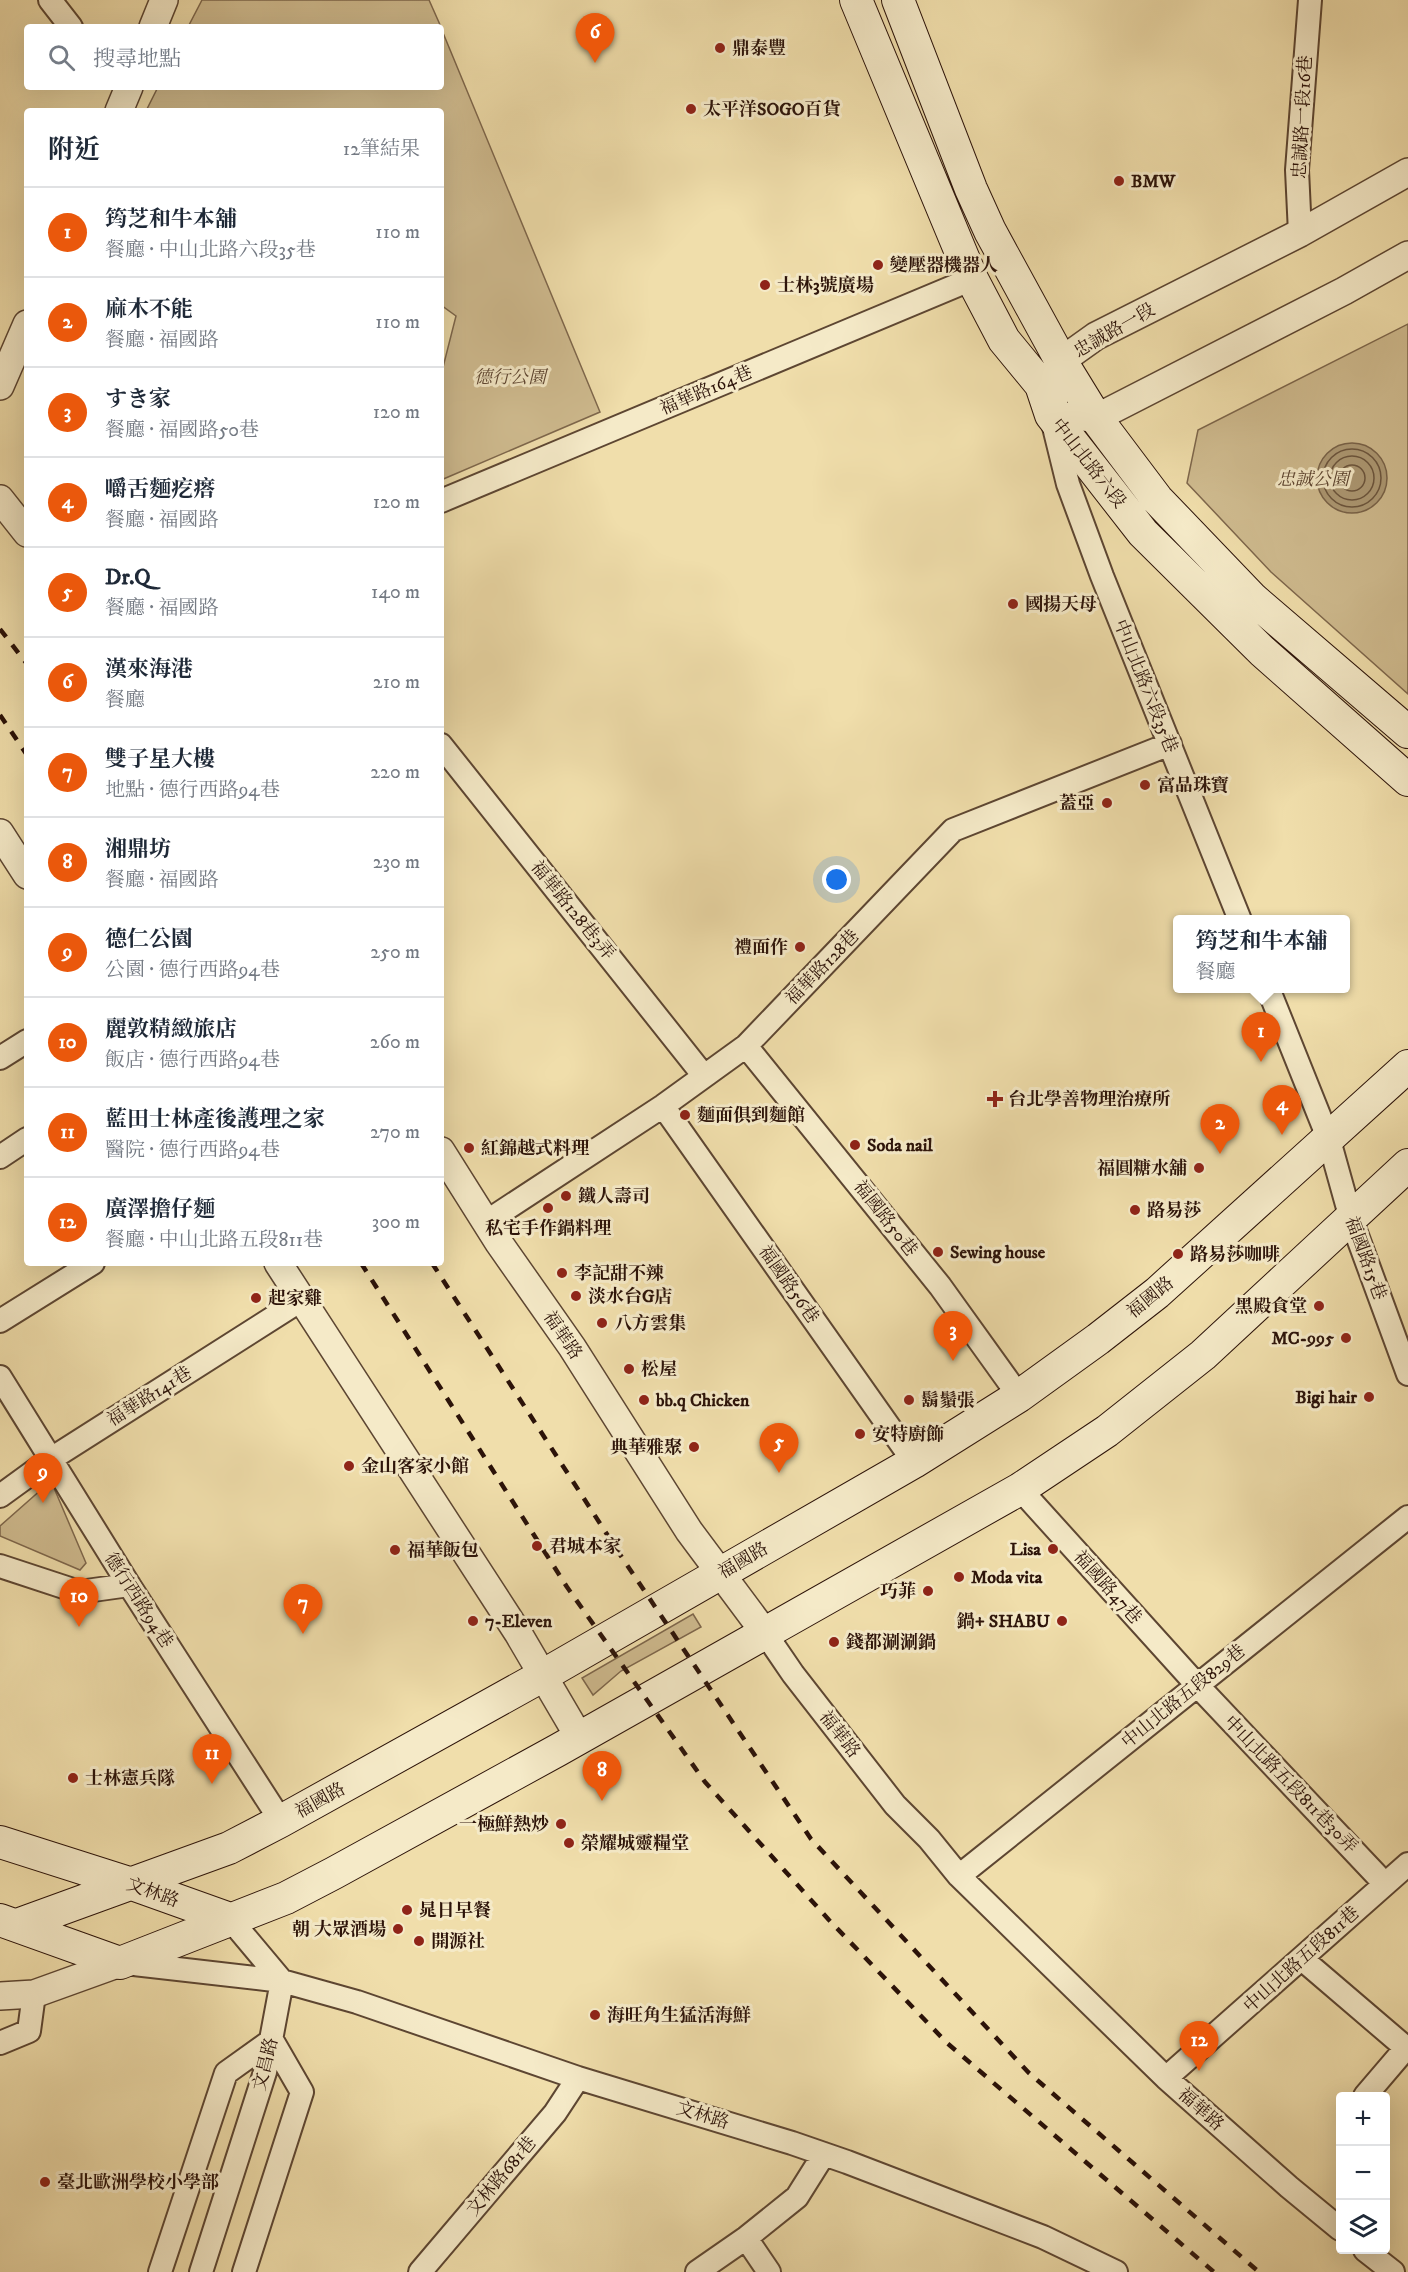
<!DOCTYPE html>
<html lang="zh-TW">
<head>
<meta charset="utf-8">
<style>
  body { margin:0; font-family:"IM FELL DW Pica","Noto Serif TC","Noto Serif JP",serif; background:#f6f6f7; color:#1f2937 }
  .controls { position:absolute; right:18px; bottom:18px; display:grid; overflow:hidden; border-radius:6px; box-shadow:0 6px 24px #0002 }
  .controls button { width:54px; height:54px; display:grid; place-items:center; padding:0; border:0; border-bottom:2px solid #e0e1e3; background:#fff; color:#1f2937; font:30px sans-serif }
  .you { position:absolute; left:837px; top:880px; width:21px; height:21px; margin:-15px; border:4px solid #fff; border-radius:50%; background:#1a73e8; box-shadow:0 0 0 9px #1a73e833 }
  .badge { display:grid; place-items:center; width:39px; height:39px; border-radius:50%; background:#ea580c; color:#fff; font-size:20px; font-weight:700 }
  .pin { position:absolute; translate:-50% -50px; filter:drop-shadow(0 2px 3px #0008) }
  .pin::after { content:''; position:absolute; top:32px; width:21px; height:18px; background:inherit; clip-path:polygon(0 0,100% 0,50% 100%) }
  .popup { position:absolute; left:1173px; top:915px; width:177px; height:78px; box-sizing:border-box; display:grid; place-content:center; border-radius:6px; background:#fff; filter:drop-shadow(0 2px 4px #0005); font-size:20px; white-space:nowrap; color:#747a83 }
  .popup b { font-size:22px; color:#1f2937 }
  .popup::after { content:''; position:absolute; left:50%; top:100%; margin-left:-12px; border:12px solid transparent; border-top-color:#fff }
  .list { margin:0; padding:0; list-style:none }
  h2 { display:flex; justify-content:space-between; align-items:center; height:78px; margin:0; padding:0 24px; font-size:26px }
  h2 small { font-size:20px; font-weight:400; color:#747a83 }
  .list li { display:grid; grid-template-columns:39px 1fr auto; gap:18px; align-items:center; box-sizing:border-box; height:90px; padding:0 24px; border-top:2px solid #e0e1e3 }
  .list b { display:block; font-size:22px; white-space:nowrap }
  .list p { margin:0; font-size:20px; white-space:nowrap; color:#747a83 }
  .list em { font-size:20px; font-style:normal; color:#747a83 }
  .icon { flex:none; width:33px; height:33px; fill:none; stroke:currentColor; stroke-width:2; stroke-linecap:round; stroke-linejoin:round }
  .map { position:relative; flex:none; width:1408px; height:2272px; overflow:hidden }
  .search { position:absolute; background:#fff; box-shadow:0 6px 24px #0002; left:24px; top:24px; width:420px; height:66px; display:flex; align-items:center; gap:15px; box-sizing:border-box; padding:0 21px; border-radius:6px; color:#747a83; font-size:22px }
  .panel { position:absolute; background:#fff; box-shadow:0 6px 24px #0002; left:24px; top:108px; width:420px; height:1158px; border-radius:6px }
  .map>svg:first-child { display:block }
</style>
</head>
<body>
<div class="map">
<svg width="1408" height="2272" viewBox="0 0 1408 2272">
  <rect width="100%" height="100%" fill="#f0deab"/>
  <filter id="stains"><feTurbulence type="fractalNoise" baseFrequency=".00333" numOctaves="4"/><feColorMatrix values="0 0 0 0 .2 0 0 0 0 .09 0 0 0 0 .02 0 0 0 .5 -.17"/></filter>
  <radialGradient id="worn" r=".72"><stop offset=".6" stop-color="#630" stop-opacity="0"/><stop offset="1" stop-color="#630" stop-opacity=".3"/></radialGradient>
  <path fill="#cfbb8f" stroke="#7e674c" stroke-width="1.5" d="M202,0H429L441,27H188Z
    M441,28L600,412L441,480V375L456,316L441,305V111H150L147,109L158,87H441Z
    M1408,324V694L1271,572L1187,483L1198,430Z
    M51,1481L86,1563L80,1570L0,1536V1526Z
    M693,1614L701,1627L621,1671L593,1695L582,1678Z"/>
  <path fill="#ad9974" stroke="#796349" stroke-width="1.5" d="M1317 478a35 35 0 1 1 70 0a35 35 0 1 1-70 0Z"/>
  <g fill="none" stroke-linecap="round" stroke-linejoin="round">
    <path stroke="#6c563e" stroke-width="1.5" d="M1323 478a29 29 0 1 1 58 0a29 29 0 1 1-58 0Z
      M1330 478a22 22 0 1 1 44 0a22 22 0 1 1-44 0Z
      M1339 478a13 13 0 1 1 26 0a13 13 0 1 1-26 0Z"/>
    <g stroke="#5d4632" stroke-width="26">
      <path id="minor" d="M50,0L71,27
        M1300,233L1297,170L1310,0
        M1053,423L1068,484L1102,576L1240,920
        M441,501L972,279
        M441,745L704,1076
        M1268,988L1329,1140L1351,1219L1408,1374
        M746,1046L940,1286L1019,1396
        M0,1058L27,1041
        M663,1106L914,1462
        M0,1157L27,1139
        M486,1222L663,1106L746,1046L953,830L1170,744
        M0,1321L93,1263
        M0,1377L129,1585L281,1821
        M1020,1489L1197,1685L1385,1884
        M0,1496L51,1459L301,1300
        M0,1566L79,1592L129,1585
        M765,1633L793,1674L895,1805L929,1839L959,1876L1166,2078L1289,2187L1340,2229
        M959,1876L1408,1517
        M230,1919L282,1981
        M1302,1959L1406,2048L1365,2096
        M125,1963L282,1981L357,2002L578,2078L792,2143L847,2162L1043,2237L1116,2272
        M0,2043L29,2031L34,1994
        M1166,2078L1408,1864
        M746,2238L769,2272
        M1365,2250L1393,2272
        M160,2272L226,2073L272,2040L302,2092L244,2272
        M201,2272L265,2072L282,1981
        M420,2272L555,2113L578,2078
        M697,2272L746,2238L797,2197L824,2154"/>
    </g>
    <g stroke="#5d4632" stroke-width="30">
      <path id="tertiary" d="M153,27L164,0
        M119,111L129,87
        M1408,172L1300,233L1096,336L1061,361L1051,415L1096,418L1344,291L1408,255
        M0,386L27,324
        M0,499L27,533
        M0,833L27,875
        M441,1151L499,1243L572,1347L689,1531L765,1633
        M278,1263L518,1633L579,1737
        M0,1996L34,1994L120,1963"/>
    </g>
    <g stroke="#2c1309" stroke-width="34">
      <path id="secondary" d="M856,0L972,279L1004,340L1041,385L1051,415L1143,533L1262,651L1408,780
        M898,0L971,189L990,231L1061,361L1096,418L1157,499L1253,599L1408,732
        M0,1842L132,1884L230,1919
        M0,1920L120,1963L286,1898L334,1873L558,1750L1020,1489L1107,1431L1203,1355L1408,1165
        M17,1925L229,1848L281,1821L542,1676L914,1462L1019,1396L1098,1339L1157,1293L1408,1066"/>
    </g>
    <use href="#minor" stroke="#f5eac8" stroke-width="22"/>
    <use href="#tertiary" stroke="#f5eac8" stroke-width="27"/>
    <use href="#secondary" stroke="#f5eac8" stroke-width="32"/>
    <path stroke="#2c1309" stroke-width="4.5" stroke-dasharray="10 10" stroke-linecap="butt" d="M0,629L27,664
      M0,715L27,755
      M361,1263L567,1587L705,1782L829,1920L947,2043L1214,2272
      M432,1263L621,1556L811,1839L1029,2073L1259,2272"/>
  </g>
  <g fill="#8f2418" stroke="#f5eac8" stroke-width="2">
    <circle cx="720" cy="48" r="6"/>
    <circle cx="691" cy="109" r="6"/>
    <circle cx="1119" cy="181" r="6"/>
    <circle cx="878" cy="265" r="6"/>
    <circle cx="765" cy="285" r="6"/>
    <circle cx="1013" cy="604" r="6"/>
    <circle cx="1145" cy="785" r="6"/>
    <circle cx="1107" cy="803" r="6"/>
    <circle cx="800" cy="947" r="6"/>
    <path d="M992 1090h6v6h6v6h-6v6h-6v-6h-6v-6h6z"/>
    <circle cx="685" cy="1115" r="6"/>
    <circle cx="855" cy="1145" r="6"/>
    <circle cx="469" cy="1148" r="6"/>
    <circle cx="1199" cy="1168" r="6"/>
    <circle cx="566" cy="1196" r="6"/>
    <circle cx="548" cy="1208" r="6"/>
    <circle cx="1135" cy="1210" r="6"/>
    <circle cx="938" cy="1252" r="6"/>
    <circle cx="1178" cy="1254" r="6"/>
    <circle cx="562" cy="1273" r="6"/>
    <circle cx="576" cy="1296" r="6"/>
    <circle cx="256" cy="1298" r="6"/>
    <circle cx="1319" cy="1306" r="6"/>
    <circle cx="602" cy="1323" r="6"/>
    <circle cx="1346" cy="1338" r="6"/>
    <circle cx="629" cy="1369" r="6"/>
    <circle cx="1369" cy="1397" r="6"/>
    <circle cx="644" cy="1400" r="6"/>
    <circle cx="909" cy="1400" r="6"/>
    <circle cx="860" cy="1434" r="6"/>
    <circle cx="694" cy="1447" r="6"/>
    <circle cx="349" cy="1466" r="6"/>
    <circle cx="537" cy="1546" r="6"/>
    <circle cx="1053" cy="1549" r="6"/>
    <circle cx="395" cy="1550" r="6"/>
    <circle cx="959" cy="1577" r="6"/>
    <circle cx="928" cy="1591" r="6"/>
    <circle cx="473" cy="1621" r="6"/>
    <circle cx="1062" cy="1621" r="6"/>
    <circle cx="834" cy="1642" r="6"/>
    <circle cx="73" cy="1778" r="6"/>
    <circle cx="561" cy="1824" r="6"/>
    <circle cx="569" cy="1843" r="6"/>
    <circle cx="407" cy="1910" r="6"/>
    <circle cx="398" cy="1929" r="6"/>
    <circle cx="419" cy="1941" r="6"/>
    <circle cx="595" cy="2015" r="6"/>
    <circle cx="45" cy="2182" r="6"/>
  </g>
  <g text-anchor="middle" stroke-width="6" stroke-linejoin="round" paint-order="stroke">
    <g font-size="18" font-weight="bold" fill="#2c1309" stroke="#f5eac8" text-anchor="start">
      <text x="732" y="54">鼎泰豐</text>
      <text x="703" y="115">太平洋SOGO百貨</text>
      <text x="1131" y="187">BMW</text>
      <text x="890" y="271">變壓器機器人</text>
      <text x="777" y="291">士林3號廣場</text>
      <text x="1025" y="610">國揚天母</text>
      <text x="1157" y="791">富品珠寶</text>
      <text x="1095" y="809" text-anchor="end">蓋亞</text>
      <text x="788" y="953" text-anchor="end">禮面作</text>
      <text x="1008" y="1105">台北學善物理治療所</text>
      <text x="697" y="1121">麵面俱到麵館</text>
      <text x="867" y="1151">Soda nail</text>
      <text x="481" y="1154">紅錦越式料理</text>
      <text x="1187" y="1174" text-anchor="end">福圓糖水舖</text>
      <text x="578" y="1202">鐵人壽司</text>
      <text x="1147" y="1216">路易莎</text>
      <text x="548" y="1234" text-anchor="middle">私宅手作鍋料理</text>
      <text x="950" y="1258">Sewing house</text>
      <text x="1190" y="1260">路易莎咖啡</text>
      <text x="574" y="1279">李記甜不辣</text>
      <text x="588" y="1302">淡水台G店</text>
      <text x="268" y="1304">起家雞</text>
      <text x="1307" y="1312" text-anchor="end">黑殿食堂</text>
      <text x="614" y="1329">八方雲集</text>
      <text x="1334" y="1344" text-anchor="end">MC-995</text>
      <text x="641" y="1375">松屋</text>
      <text x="1357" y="1403" text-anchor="end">Bigi hair</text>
      <text x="656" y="1406">bb.q Chicken</text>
      <text x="921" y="1406">鬍鬚張</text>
      <text x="872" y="1440">安特廚飾</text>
      <text x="682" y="1453" text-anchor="end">典華雅聚</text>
      <text x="361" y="1472">金山客家小館</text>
      <text x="549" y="1552">君城本家</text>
      <text x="1041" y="1555" text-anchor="end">Lisa</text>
      <text x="407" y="1556">福華飯包</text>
      <text x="971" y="1583">Moda vita</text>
      <text x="916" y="1597" text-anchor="end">巧菲</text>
      <text x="485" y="1627">7-Eleven</text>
      <text x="1050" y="1627" text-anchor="end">鍋+ SHABU</text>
      <text x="846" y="1648">錢都涮涮鍋</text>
      <text x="85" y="1784">士林憲兵隊</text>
      <text x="549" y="1830" text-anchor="end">一極鮮熱炒</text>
      <text x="581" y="1849">榮耀城靈糧堂</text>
      <text x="419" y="1916">晁日早餐</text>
      <text x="386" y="1935" text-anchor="end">朝 大眾酒場</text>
      <text x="431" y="1947">開源社</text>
      <text x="607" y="2021">海旺角生猛活海鮮</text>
      <text x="57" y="2188">臺北歐洲學校小學部</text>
    </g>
    <g font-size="18" fill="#2c1309" stroke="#f5eac8">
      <text transform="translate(1302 117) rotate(-87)" y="6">忠誠路一段16巷</text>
      <text transform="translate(1114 330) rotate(-30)" y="6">忠誠路一段</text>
      <text transform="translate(706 390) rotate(-23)" y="6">福華路164巷</text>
      <text transform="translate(1089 463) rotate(52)" y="6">中山北路六段</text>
      <text transform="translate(1146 686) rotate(68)" y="6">中山北路六段35巷</text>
      <text transform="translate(573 910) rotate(51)" y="6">福華路128巷3弄</text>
      <text transform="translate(822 967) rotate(-46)" y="6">福華路128巷</text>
      <text transform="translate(886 1218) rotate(52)" y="6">福國路50巷</text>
      <text transform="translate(1366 1258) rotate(70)" y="6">福國路15巷</text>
      <text transform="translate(789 1284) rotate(55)" y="6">福國路56巷</text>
      <text transform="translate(1150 1297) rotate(-39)" y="6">福國路</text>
      <text transform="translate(563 1335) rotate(56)" y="6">福華路</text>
      <text transform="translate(149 1396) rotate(-32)" y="6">福華路141巷</text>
      <text transform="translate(743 1560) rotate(-30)" y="6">福國路</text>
      <text transform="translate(1108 1587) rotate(48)" y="6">福國路47巷</text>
      <text transform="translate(139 1600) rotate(57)" y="6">德行西路94巷</text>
      <text transform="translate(1183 1696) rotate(-39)" y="6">中山北路五段829巷</text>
      <text transform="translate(840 1734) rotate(52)" y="6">福華路</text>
      <text transform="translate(1291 1784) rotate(46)" y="6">中山北路五段811巷30弄</text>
      <text transform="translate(320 1800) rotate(-29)" y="6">福國路</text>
      <text transform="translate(153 1892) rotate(20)" y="6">文林路</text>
      <text transform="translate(1301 1959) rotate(-42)" y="6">中山北路五段811巷</text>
      <text transform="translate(265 2064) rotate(-76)" y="6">文昌路</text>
      <text transform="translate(1201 2109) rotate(42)" y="6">福華路</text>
      <text transform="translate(703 2115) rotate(17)" y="6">文林路</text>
      <text transform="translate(501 2176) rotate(-50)" y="6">文林路681巷</text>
    </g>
    <g font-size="18" font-style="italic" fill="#5d4531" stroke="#f5eac8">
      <text x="510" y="383">德行公園</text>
      <text x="1313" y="485">忠誠公園</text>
    </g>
  </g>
  <rect width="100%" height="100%" filter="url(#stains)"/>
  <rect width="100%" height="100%" fill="url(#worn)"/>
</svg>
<div class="controls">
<button>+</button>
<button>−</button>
<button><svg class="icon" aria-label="layers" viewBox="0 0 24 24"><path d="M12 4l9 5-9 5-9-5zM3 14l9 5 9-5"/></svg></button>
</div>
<div class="you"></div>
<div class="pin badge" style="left:1261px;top:1062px">1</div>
<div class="popup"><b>筠芝和牛本舖</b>餐廳</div>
<div class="pin badge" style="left:1220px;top:1154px">2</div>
<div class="pin badge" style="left:953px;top:1361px">3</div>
<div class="pin badge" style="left:1282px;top:1135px">4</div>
<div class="pin badge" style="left:779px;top:1473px">5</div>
<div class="pin badge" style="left:595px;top:63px">6</div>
<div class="pin badge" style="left:303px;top:1634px">7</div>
<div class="pin badge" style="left:602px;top:1801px">8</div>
<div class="pin badge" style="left:43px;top:1503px">9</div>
<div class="pin badge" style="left:79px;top:1627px">10</div>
<div class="pin badge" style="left:212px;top:1784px">11</div>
<div class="pin badge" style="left:1199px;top:2071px">12</div>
<div class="search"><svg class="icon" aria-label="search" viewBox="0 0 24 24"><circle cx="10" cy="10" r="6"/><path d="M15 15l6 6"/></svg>搜尋地點</div>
<section class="panel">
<h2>附近<small>12筆結果</small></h2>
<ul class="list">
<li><span class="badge">1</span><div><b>筠芝和牛本舖</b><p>餐廳 · 中山北路六段35巷</p></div><em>110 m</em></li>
<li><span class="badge">2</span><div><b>麻木不能</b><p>餐廳 · 福國路</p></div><em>110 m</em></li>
<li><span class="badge">3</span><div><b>すき家</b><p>餐廳 · 福國路50巷</p></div><em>120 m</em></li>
<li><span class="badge">4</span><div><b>嚼舌麵疙瘩</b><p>餐廳 · 福國路</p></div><em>120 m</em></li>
<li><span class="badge">5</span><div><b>Dr.Q</b><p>餐廳 · 福國路</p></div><em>140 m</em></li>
<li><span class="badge">6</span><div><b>漢來海港</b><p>餐廳</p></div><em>210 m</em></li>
<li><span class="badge">7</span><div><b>雙子星大樓</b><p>地點 · 德行西路94巷</p></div><em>220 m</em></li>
<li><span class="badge">8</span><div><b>湘鼎坊</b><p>餐廳 · 福國路</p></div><em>230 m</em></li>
<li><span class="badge">9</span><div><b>德仁公園</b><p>公園 · 德行西路94巷</p></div><em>250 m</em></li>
<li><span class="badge">10</span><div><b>麗敦精緻旅店</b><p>飯店 · 德行西路94巷</p></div><em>260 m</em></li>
<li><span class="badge">11</span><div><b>藍田士林產後護理之家</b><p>醫院 · 德行西路94巷</p></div><em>270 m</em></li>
<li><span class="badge">12</span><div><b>廣澤擔仔麵</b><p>餐廳 · 中山北路五段811巷</p></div><em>300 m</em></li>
</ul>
</section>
</div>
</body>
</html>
